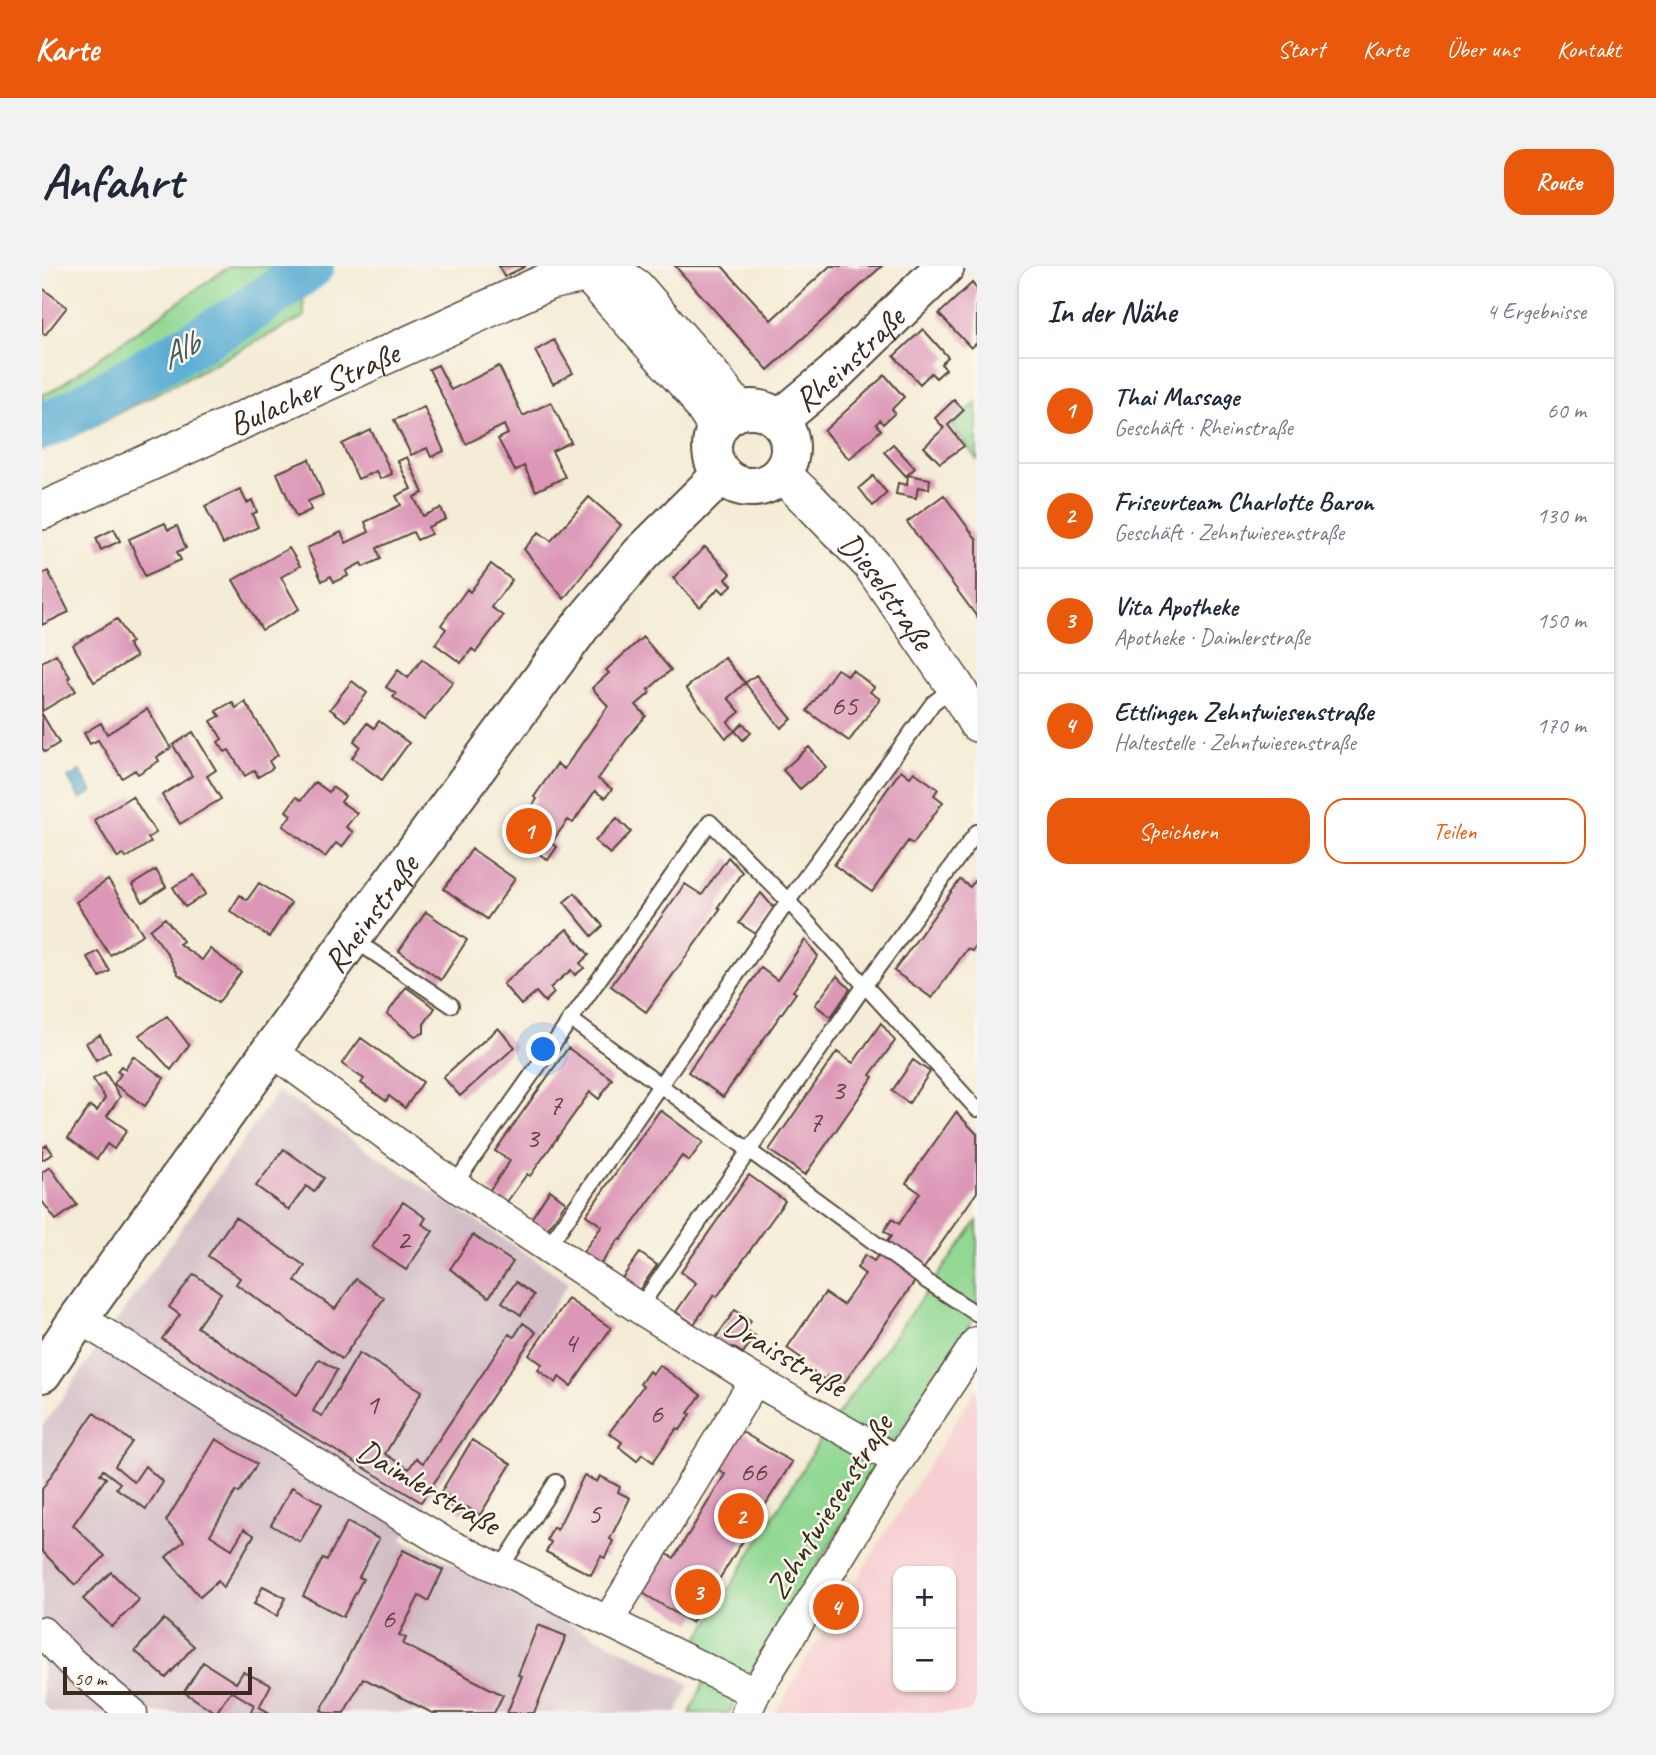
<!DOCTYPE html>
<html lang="de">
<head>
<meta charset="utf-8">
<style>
  body { margin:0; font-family:Caveat,sans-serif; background:#f2f2f3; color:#1f2937 }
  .controls { position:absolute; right:21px; bottom:21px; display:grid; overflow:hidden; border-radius:14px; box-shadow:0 2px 5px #0004 }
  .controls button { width:63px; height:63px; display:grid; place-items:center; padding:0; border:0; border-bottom:2px solid #e0e1e3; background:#fff; color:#1f2937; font:35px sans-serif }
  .scale { position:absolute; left:21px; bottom:18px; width:189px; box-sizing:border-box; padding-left:7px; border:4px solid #3b2a1e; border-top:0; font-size:19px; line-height:24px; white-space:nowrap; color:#3b2a1e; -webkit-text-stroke:5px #fbf7ec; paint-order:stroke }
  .you { position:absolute; left:502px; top:784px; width:24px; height:24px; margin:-18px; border:5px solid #fff; border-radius:50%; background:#1a73e8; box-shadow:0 0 0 10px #1a73e833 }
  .badge { display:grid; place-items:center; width:46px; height:46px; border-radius:50%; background:#ea580c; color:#fff; font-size:23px; font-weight:700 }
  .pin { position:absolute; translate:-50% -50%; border:4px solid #fff; box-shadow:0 2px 7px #0006 }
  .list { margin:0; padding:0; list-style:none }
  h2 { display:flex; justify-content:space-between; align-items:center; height:91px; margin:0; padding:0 28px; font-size:30px }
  h2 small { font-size:23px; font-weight:400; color:#747a83 }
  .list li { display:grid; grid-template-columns:46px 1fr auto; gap:21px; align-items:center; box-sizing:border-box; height:105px; padding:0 28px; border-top:2px solid #e0e1e3 }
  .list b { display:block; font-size:26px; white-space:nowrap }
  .list p { margin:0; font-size:23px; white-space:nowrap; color:#747a83 }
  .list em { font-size:23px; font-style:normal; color:#747a83 }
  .actions { display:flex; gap:14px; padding:21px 28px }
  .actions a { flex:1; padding:16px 0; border:2px solid #ea580c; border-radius:21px; text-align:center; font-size:24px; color:#ea580c }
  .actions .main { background:#ea580c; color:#fff }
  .map { position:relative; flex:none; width:935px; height:1447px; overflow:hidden; border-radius:21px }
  header { display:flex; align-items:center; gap:42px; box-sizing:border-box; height:98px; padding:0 35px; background:#ea580c; color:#fff }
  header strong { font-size:33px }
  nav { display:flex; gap:38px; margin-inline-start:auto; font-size:24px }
  .intro { display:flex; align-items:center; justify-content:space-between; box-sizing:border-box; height:168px; padding:0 42px }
  h1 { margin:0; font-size:49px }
  .button { padding:18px 32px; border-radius:21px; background:#ea580c; color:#fff; font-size:24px; font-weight:700 }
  main { display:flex; gap:42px; padding:0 42px }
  aside { flex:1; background:#fff; border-radius:21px; box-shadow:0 2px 5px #0004 }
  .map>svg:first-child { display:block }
</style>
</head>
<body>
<header>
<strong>Karte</strong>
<nav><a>Start</a><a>Karte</a><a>Über uns</a><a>Kontakt</a></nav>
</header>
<div class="intro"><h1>Anfahrt</h1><a class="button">Route</a></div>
<main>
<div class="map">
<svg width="935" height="1447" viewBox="0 0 935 1447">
  <rect width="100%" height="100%" fill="#fbf7ec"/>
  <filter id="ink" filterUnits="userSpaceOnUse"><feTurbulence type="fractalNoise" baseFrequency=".0143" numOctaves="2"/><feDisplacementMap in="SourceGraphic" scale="14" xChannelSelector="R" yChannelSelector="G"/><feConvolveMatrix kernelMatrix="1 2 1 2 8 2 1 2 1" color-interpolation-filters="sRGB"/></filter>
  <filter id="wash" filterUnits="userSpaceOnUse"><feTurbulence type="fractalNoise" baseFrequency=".00686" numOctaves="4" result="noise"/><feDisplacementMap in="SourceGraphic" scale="28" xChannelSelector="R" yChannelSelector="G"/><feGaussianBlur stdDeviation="1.57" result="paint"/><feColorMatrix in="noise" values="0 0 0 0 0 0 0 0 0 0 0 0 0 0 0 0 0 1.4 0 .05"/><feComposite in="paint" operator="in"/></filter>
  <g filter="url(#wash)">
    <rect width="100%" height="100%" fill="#f4ecd6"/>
    <path fill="#f7cfd2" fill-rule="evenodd" d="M935,1121V1447H734L766,1391ZM856,1305H909V1421H856Z"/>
    <path fill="#d2bdc6" d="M236,825L527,1016L360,1273L648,1418L635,1447H0V1161Z"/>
    <path fill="#91d893" stroke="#668158" stroke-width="2" d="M188,0H262L260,3L262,51L38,167L0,184V129L10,125Z
      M935,136V194L910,159Z
      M935,955V1047L834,1203L700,1421L687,1447H648L673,1391L652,1380L783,1166Z"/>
    <path fill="#57acd3" stroke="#496b78" stroke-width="2" d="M38,505L50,526L38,533L26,512Z"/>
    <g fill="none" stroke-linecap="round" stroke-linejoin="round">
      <path stroke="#57acd3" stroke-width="46" d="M0,161L22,151L201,49L269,0"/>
    </g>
    <g id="blocks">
      <path fill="#dc97b7" d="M457,0H484L462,11Z
        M633,0H680L729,54L788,0H840L726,104Z
        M930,17L935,23V77L929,82L897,48Z
        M0,22L25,41L3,69L0,66Z
        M881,63L906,91L899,98L904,103L894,112L889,107L878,118L852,90Z
        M512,74L531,107L511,118L493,85Z
        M396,99L409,124L457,100L481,150L509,136L529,176L510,185L523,211L494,225L482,200L473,205L456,173L466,168L462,159L424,178L387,103Z
        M843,109L862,131L850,143L853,147L841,158L838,154L834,158L839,164L807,193L782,165Z
        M912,134L922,144L906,159L922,180L898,197L882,181L902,162L893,152Z
        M382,141L402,185L389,191L385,182L369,189L352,154Z
        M329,164L350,208L338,213L334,205L316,213L300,178Z
        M851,178L873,202L864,210L842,186Z
        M365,191L381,227L372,231L381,250L399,242L404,253L386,261L389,268L375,274L371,266L335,282L339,293L321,301L319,297L304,305L306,310L292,316L289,310L280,315L265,282L299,266L304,277L327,266L323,256L359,239L354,230L369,223L356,195Z
        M267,193L281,229L266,235L269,244L254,251L235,207Z
        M866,209L888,213L887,223L876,221L874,232L854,228L856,217L865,219Z
        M831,210L845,227L831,240L817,222Z
        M198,223L205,237L210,234L215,246L210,248L216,261L181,278L163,240Z
        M902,229L935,274V351L865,256Z
        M547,231L579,259L522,333L482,283L497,266L509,275Z
        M123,257L126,264L135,260L144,282L135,286L139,294L103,310L87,273Z
        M72,263L78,275L59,284L54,272Z
        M663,281L689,308L684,313L690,319L682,327L677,322L658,341L631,312Z
        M247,282L258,300L239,311L257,343L220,364L191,314Z
        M449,298L470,314L449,341L461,350L434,386L430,383L419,397L393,378L404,363L399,359L425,323L428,326Z
        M6,305L27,346L0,359V308Z
        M75,353L89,376L86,378L94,391L52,416L31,379Z
        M601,371L629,404L606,424L608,427L594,439L604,450L589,467L556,513L570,523L563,532L553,525L531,557L526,554L509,577L515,581L506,594L471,569L495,533L492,531L515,498L522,503L566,440L550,422L567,407L564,404Z
        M14,388L28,411L26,413L34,425L0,445V396Z
        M682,391L703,417L686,432L698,446L686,456L693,465L684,472L644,422Z
        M380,393L411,416L382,454L351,431L354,428L344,421L356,404L366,412Z
        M795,403L806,410L810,404L832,421L828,426L838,433L807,475L765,445Z
        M714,409L750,453L739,462L703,417Z
        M310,415L325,427L304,455L288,443Z
        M190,436L194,442L203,436L236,489L227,495L231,502L216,511L213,504L203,510L187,484L183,486L176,476L180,473L169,455L178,450L174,445Z
        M105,443L129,482L115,491L117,495L96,508L93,504L80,512L56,474L48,478L42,467L59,457L65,468Z
        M0,448L17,477L3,486L0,482Z
        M337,455L367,477L340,514L310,492L318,480L312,475L325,457L332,462Z
        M701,457L709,467L701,474L693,465Z
        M151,466L174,504L165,510L179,533L138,558L120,529L150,510L131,479Z
        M767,481L784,501L758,523L741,504Z
        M859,504L868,511L872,506L896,523L892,529L901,536L871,578L866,575L830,626L792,599Z
        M273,516L287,526L290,521L303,530L299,536L315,547L304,561L311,566L300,581L294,577L283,591L241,560L249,549L244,545L254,531L259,534Z
        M90,530L114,567L106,572L109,576L97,584L84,592L81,588L76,592L52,554Z
        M575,552L589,566L568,588L553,575Z
        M430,583L473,613L445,653L402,623Z
        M686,591L700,606L676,641L678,643L604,746L569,720L643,618L660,629Z
        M114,604L124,621L101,636L90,619Z
        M152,609L164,628L143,641L131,621Z
        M66,614L101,668L68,689L34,636Z
        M918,614L928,621L932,615L935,617V678L930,685L925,683L890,732L852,705Z
        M217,617L249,637L227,671L188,645L198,629L205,634Z
        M533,627L561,660L550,670L522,636Z
        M719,627L732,642L714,668L697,657Z
        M384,646L425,674L399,714L357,685Z
        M123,652L141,675L137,678L160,694L168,683L199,706L176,737L136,708L125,687L108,664Z
        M525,663L547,689L538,697L542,702L533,709L529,704L508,722L512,727L503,736L494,726L479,739L461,718Z
        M763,674L776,690L751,725L754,727L681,831L646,806L719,702L735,714Z
        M56,685L68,705L58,711L45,691Z
        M795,710L808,723L789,751L773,739Z
        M364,721L393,742L382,758V767L373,770L345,748Z
        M125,750L147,779L129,804L97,769Z
        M839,757L853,775L828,809L831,811L763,909L727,884L795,786L811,797Z
        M456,762L473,781L418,830L401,811Z
        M58,769L68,786L54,794L44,777Z
        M319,772L381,816L363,842L347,830L344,835L319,817L322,813L300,798Z
        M526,782L570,813L557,833L548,826L488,910L485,908L464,937L447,925L468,895L453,885Z
        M91,790L122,812L103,840L72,818L79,808L75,805L79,800L83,803Z
        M871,794L888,806L867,837L850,825Z
        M63,806L78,831L65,850L85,864L72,883L65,878L55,893L26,872L48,840L55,845L63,832L51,813Z
        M618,844L661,876L647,895L640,890L579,974L577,973L558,999L541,986L560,960L544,949Z
        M914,846L935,868V926L800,1120L785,1110L783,1114L759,1098L762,1094L745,1082L783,1027L801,1039L823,1008L815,1002L823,989L832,995L849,970L842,965L850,953L857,958L878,927L864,917Z
        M5,879L11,888L0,894V882Z
        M242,883L282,912L272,926L264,920L247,944L214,920Z
        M8,901L35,939L14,954L0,935V906Z
        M707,909L743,935L675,1031L672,1029L652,1058L634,1046L654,1017L639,1006Z
        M508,924L524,936L505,964L489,953Z
        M361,936L384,952L380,958L391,965L364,1004L330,981Z
        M193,951L263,1000L253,1015L293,1043L314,1013L342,1032L300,1093L194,1018L198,1012L166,990Z
        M431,969L471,996L447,1031L408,1003Z
        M598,987L615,999L595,1027L578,1015Z
        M152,1008L179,1027L155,1061L255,1129L277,1093L295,1104L271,1145L280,1150L317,1087L380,1125L343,1188L367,1203L374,1192L381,1197L467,1068L472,1071L481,1057L494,1066L379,1236L241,1153L120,1073L138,1049L127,1041Z
        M474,1016L492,1029L479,1049L460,1036Z
        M526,1033L569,1062L529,1120L517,1111L514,1117L496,1104L500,1098L487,1089Z
        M693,1044L709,1055L704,1063L713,1070L701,1087L691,1081L689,1084L673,1073Z
        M617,1099L659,1129L646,1147L649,1148L638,1164L635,1162L611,1196L600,1188L595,1195L577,1181L580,1176L567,1167L601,1120L598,1118L607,1105L610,1108Z
        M52,1147L90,1176L73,1200L92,1216L103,1200L121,1216L104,1243L74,1222L78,1217L61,1204L58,1208L64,1212L31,1259L63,1290L33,1319L0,1285V1223Z
        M697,1164L750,1196L650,1357L599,1326L623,1287L632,1292L683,1208L674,1202Z
        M174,1173L215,1198L197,1227L194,1225L168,1269L190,1283L202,1263L212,1269L181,1322L176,1315L158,1331L124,1291L142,1275L124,1255Z
        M430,1174L469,1198L438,1249L425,1241L421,1247L408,1239L412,1234L399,1226Z
        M542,1209L555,1216L558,1210L578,1221L576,1226L588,1232L568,1273L571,1275L563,1292L559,1290L549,1309L504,1286L509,1276L505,1274L511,1261L515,1264Z
        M250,1221L280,1238L258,1276L229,1259Z
        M305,1256L337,1273L317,1311L321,1313L301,1351L261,1330L281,1292L285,1294Z
        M361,1284L401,1304L386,1335L377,1330L357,1369L364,1372L361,1378L461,1429L452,1447H390L321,1412L302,1447H285L279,1444Z
        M69,1306L97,1334L70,1361L41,1333Z
        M221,1320L244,1332L235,1350L212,1338Z
        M122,1353L152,1380L124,1412L93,1385Z
        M496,1359L524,1370L492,1447H465L480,1410L476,1409Z
        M161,1396L194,1417L201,1406L229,1419L217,1441L228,1447H208L212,1439L189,1425L174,1447L142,1426Z"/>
    </g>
  </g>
  <g filter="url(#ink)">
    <use href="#blocks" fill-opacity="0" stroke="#57473a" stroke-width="2"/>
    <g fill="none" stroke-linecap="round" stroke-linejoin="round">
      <g stroke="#57473a" stroke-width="18">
        <path id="service" d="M311,673L409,739
          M528,753L886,1016L935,1048
          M412,919L668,556L746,635L935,843
          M505,982L746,635L891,437L913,420
          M597,1042L823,719L935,566
          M458,1303L514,1216"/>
      </g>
      <g stroke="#57473a" stroke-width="33">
        <path id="minor" d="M230,785L412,919L597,1042L704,1109L856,1195
          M37,1052L402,1276L713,1427
          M566,1355L713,1114
          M0,1366L30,1397L90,1447
          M704,1447L713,1427L856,1195L935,1076"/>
      </g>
      <g stroke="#57473a" stroke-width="40">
        <g id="tertiary">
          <path d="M546,7L652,126L676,163"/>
          <path id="s1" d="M739,207L770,237L829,298L913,420L935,457"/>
          <path id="s2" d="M0,245L507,15L567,3L594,22L669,109L697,145"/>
        </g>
      </g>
      <g stroke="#57473a" stroke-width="42">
        <g id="secondary">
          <circle cx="709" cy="182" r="39"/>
          <path id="s3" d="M737,154L792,108L903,0"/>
          <path id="s4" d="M0,1107L37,1052L309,673L541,357L599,288L680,208"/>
        </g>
      </g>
      <use href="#service" stroke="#fff" stroke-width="14"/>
      <use href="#minor" stroke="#fff" stroke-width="30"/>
      <use href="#tertiary" stroke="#fff" stroke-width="37"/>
      <use href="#secondary" stroke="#fff" stroke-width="38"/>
    </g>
  </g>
  <g text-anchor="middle" stroke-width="5" stroke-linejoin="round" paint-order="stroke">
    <g font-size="30" fill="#634544">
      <text x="802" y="449">65</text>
      <text x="796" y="833">3</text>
      <text x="513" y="848">7</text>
      <text x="773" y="865">7</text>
      <text x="490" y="881">3</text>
      <text x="361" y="983">2</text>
      <text x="528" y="1086">4</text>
      <text x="330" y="1148">1</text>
      <text x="614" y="1157">6</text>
      <text x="711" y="1215">66</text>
      <text x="552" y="1257">5</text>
      <text x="346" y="1362">6</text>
    </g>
    <g font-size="33" fill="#3b2a1e" stroke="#fbf7ec">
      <text dy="12" stroke="none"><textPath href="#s3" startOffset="93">Rheinstraße</textPath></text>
      <text dy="12" stroke="none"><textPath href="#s2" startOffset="298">Bulacher Straße</textPath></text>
      <text dy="12" stroke="none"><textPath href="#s1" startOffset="159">Dieselstraße</textPath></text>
      <text dy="12" stroke="none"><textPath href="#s4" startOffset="565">Rheinstraße</textPath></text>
      <text transform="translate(744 1088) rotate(30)" y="12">Draisstraße</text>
      <text transform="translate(387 1220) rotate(30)" y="12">Daimlerstraße</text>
      <text transform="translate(786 1240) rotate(-58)" y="12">Zehntwiesenstraße</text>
    </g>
    <g font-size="35" font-style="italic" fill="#45585d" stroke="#fbf7ec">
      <text transform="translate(137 84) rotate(-29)" y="12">Alb</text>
    </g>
  </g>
</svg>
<div class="controls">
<button>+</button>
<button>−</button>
</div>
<div class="scale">50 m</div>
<div class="you"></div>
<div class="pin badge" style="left:487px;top:565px">1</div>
<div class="pin badge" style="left:699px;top:1250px">2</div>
<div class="pin badge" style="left:656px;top:1326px">3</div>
<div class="pin badge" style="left:794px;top:1341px">4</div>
</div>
<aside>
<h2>In der Nähe<small>4 Ergebnisse</small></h2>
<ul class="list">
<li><span class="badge">1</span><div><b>Thai Massage</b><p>Geschäft · Rheinstraße</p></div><em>60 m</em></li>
<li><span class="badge">2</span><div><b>Friseurteam Charlotte Baron</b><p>Geschäft · Zehntwiesenstraße</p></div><em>130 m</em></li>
<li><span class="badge">3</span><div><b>Vita Apotheke</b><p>Apotheke · Daimlerstraße</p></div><em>150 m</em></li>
<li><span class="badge">4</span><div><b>Ettlingen Zehntwiesenstraße</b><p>Haltestelle · Zehntwiesenstraße</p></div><em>170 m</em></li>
</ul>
<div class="actions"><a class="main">Speichern</a><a>Teilen</a></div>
</aside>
</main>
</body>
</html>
